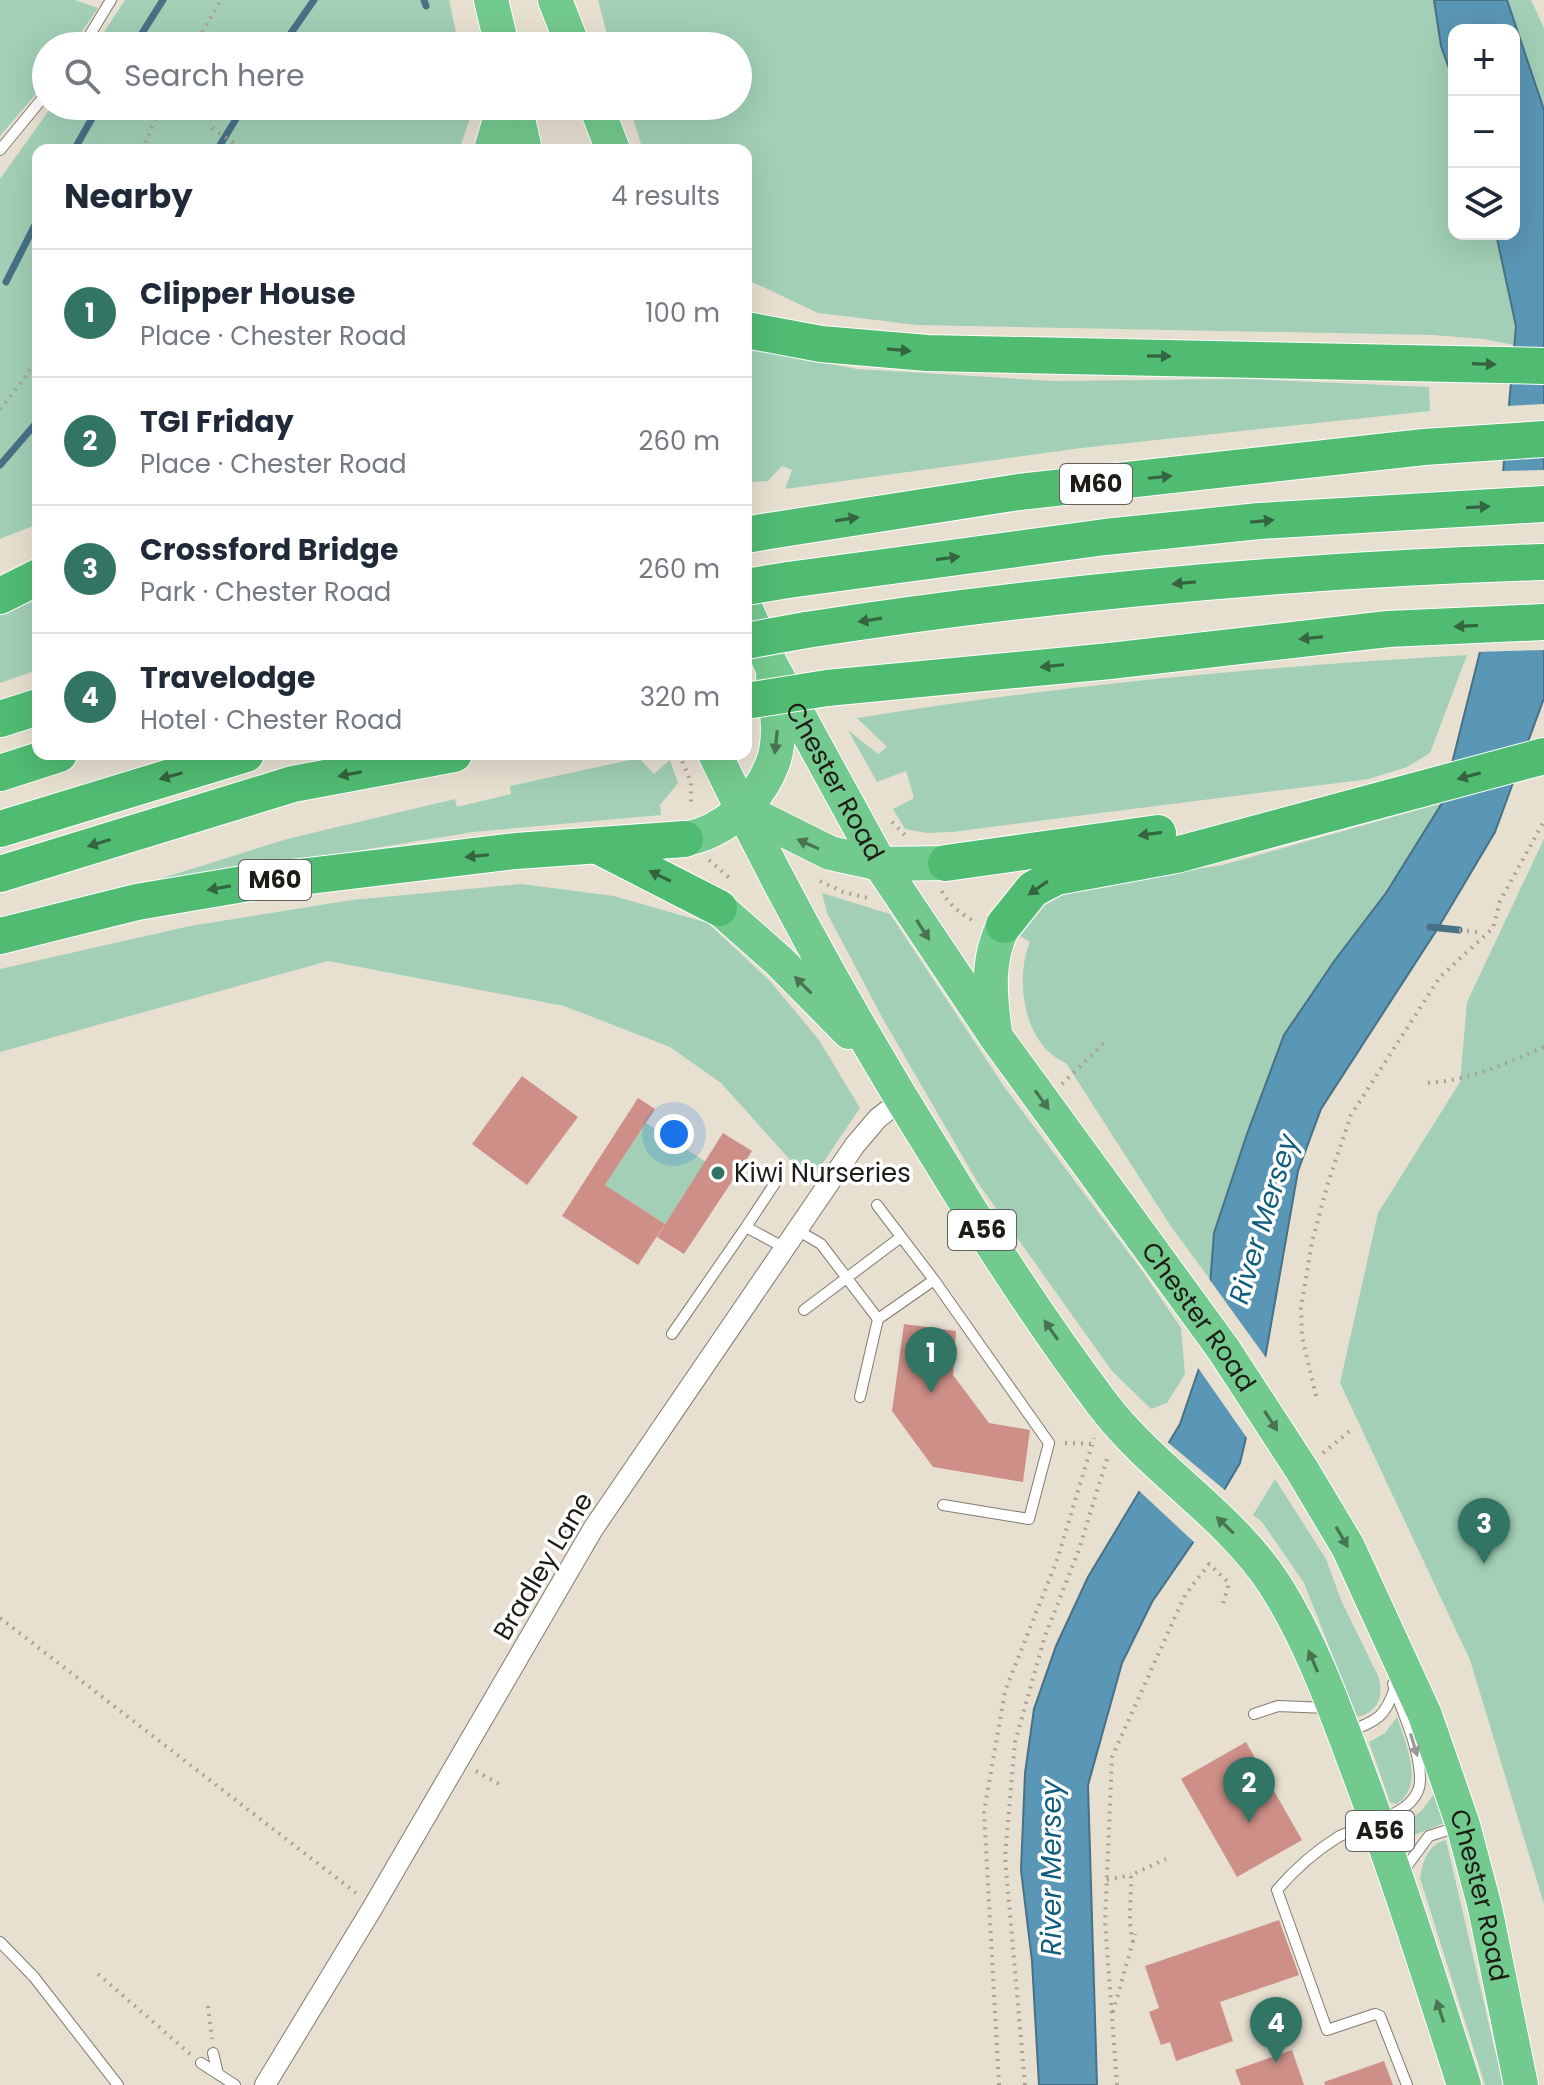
<!DOCTYPE html>
<html lang="en">
<head>
<meta charset="utf-8">
<style>
  body { margin:0; font-family:Poppins,sans-serif; background:#f2f2f3; color:#1f2937 }
  .controls { position:absolute; right:24px; top:24px; display:grid; overflow:hidden; border-radius:16px; box-shadow:0 8px 32px #0002 }
  .controls button { width:72px; height:72px; display:grid; place-items:center; padding:0; border:0; border-bottom:2px solid #e0e1e3; background:#fff; color:#1f2937; font:40px sans-serif }
  .you { position:absolute; left:674px; top:1134px; width:28px; height:28px; margin:-20px; border:6px solid #fff; border-radius:50%; background:#1a73e8; box-shadow:0 0 0 12px #1a73e833 }
  .badge { display:grid; place-items:center; width:52px; height:52px; border-radius:50%; background:#337564; color:#fff; font-size:26px; font-weight:700 }
  .pin { position:absolute; translate:-50% -66px; filter:drop-shadow(0 2px 4px #0008) }
  .pin::after { content:''; position:absolute; top:42px; width:28px; height:24px; background:inherit; clip-path:polygon(0 0,100% 0,50% 100%) }
  .list { margin:0; padding:0; list-style:none }
  h2 { display:flex; justify-content:space-between; align-items:center; height:104px; margin:0; padding:0 32px; font-size:34px }
  h2 small { font-size:26px; font-weight:400; color:#747a83 }
  .list li { display:grid; grid-template-columns:52px 1fr auto; gap:24px; align-items:center; box-sizing:border-box; height:128px; padding:0 32px; border-top:2px solid #e0e1e3 }
  .list b { display:block; font-size:30px; white-space:nowrap }
  .list p { margin:0; font-size:26px; white-space:nowrap; color:#747a83 }
  .list em { font-size:26px; font-style:normal; color:#747a83 }
  .icon { flex:none; width:44px; height:44px; fill:none; stroke:currentColor; stroke-width:2; stroke-linecap:round; stroke-linejoin:round }
  .map { position:relative; flex:none; width:1544px; height:2085px; overflow:hidden }
  .search { position:absolute; background:#fff; box-shadow:0 8px 32px #0002; left:32px; top:32px; width:720px; height:88px; display:flex; align-items:center; gap:20px; box-sizing:border-box; padding:0 28px; border-radius:44px; color:#747a83; font-size:30px }
  .panel { position:absolute; background:#fff; box-shadow:0 8px 32px #0002; left:32px; top:144px; width:720px; height:616px; border-radius:16px }
  .map>svg:first-child { display:block }
</style>
</head>
<body>
<div class="map">
<svg width="1544" height="2085" viewBox="0 0 1544 2085">
  <rect width="100%" height="100%" fill="#e7e0d1"/>
  <path fill="#a2cfb6" d="M0,0H75L98,8L72,46H46V82L0,136Z
    M125,0H449L459,46H95Z
    M598,0H1434L1441,46L1454,82V234H1496L1516,326L1514,345L1484,339L1432,335L917,325L818,313L746,279V150H643L629,106H738V46H610Z
    M1507,0H1531L1544,28V110Z
    M52,106H472L473,110L459,150H38V524L0,539V179Z
    M746,348L857,369L1054,381L1247,379L1429,387L1430,411L1081,448L785,489L792,470L782,466L768,481L751,482L746,469Z
    M38,592V670L0,683V612Z
    M1467,655L1430,753L1407,767L1369,779L952,832L926,833L905,829L893,809L914,798L906,771L877,782L848,730L878,754L887,747L857,718C1059,685 1263,667 1467,655Z
    M639,758L654,774L670,760L678,783L660,805L661,815L473,832L131,888L287,839L455,799L457,807L511,794L510,786Z
    M1442,803L1386,893L1335,960L1284,1035L1214,1233L1211,1281L1170,1225L1066,1063C1024,1046 1014,980 1030,942L1020,936L1044,906L1077,887L1223,865Z
    M1544,839V1904L1470,1660L1340,1383L1378,1213L1460,1082L1467,1002Z
    M521,884L614,896L708,923L770,981L819,1040L860,1108L810,1182L721,1083L670,1047L564,1006L328,961L0,1052V969L190,926L352,900Z
    M822,893L890,914L1005,1088L1143,1272L1181,1328L1185,1374L1167,1403L1151,1409L1112,1371L978,1183L883,1019L827,913Z
    M646,1123L706,1162L665,1224L605,1185Z
    M1275,1479L1326,1559L1341,1600L1378,1676C1385,1695 1378,1713 1357,1717L1304,1583L1262,1522L1253,1515Z
    M1397,1717C1405,1742 1426,1787 1396,1804L1390,1802L1369,1742L1385,1733Z
    M1434,1794L1444,1823L1404,1839L1401,1829L1423,1809Z
    M1446,1840L1503,2085H1485L1420,1878C1423,1861 1428,1844 1446,1840Z"/>
  <path fill="#5a96b5" stroke="#487186" stroke-width="2" d="M1434,0H1507L1544,110V698L1495,832L1438,928L1321,1109L1298,1171L1266,1353L1240,1463L1194,1541L1152,1602L1122,1663L1088,1785L1097,2085H1039L1032,1961L1021,1870L1025,1773L1034,1709L1056,1646L1088,1577L1180,1424L1205,1351L1214,1233L1247,1134L1284,1035L1335,960L1386,893L1442,803L1491,608L1516,326L1496,234H1514V30H1454V82L1441,46Z"/>
  <path fill="#e7e0d1" d="M1544,404V453L1501,456L1505,406Z
    M1544,470V650L1475,652L1487,607L1499,471Z
    M1207,1276L1269,1362L1249,1441L1196,1365L1201,1350Z
    M1165,1440L1227,1492L1196,1544L1136,1488Z"/>
  <g fill="none" stroke-linecap="round" stroke-linejoin="round">
    <path stroke="#487186" stroke-width="7" d="M424,0L426,6
      M134,46L163,0
      M282,46L314,0
      M74,150L99,106
      M217,150L244,106
      M6,282L38,219
      M0,465L38,421
      M1430,927L1459,930"/>
  </g>
  <path fill="#cd8f88" d="M522,1076L578,1117L527,1185L472,1144Z
    M638,1098L655,1109L605,1185L665,1224L638,1265L562,1216Z
    M723,1133L752,1151L684,1254L657,1237Z
    M904,1324L956,1331L953,1375L989,1423L1030,1430L1023,1482L933,1467L892,1411Z
    M1246,1742L1302,1840L1237,1877L1181,1779Z
    M1279,1920L1299,1975L1220,2002L1233,2041L1176,2061L1170,2042L1161,2045L1149,2012L1159,2008L1145,1966Z
    M1292,2050L1304,2085H1241L1235,2070Z
    M1384,2061L1393,2085H1325L1324,2082Z"/>
  <g fill="none" stroke-linecap="round" stroke-linejoin="round">
    <g stroke="#827b6e" stroke-width="12">
      <path id="service" d="M83,46L111,0
        M0,150L46,94
        M877,1205L934,1280L1049,1443L1029,1519L943,1505
        M746,1227L779,1177
        M797,1230L821,1244L878,1319
        M804,1310L901,1237
        M672,1334L746,1227L785,1248
        M860,1397L878,1319L934,1280
        M1393,1684C1403,1715 1420,1747 1420,1780C1420,1815 1362,1824 1338,1837C1314,1852 1295,1869 1277,1890L1327,2030L1375,2014L1380,2016L1407,2085
        M1254,1714L1278,1706L1327,1708
        M1350,1731C1378,1720 1385,1717 1395,1688
        M1401,1874L1429,1836L1457,1827
        M0,1942L34,1977L118,2085
        M213,2053L218,2074
        M201,2063L235,2085"/>
    </g>
    <g stroke="#827b6e" stroke-width="22">
      <path id="minor" d="M265,2085L373,1907L593,1529L855,1145L878,1118L901,1100"/>
    </g>
    <g stroke="#fff" stroke-width="36">
      <g id="trunk">
        <path d="M491,0L502,46"/>
        <path d="M555,0L573,46"/>
        <path d="M515,106L525,150"/>
        <path d="M596,106L613,150"/>
        <path d="M491,150L504,106"/>
        <path id="s1" d="M746,609L771,665L880,864L996,1037L1224,1350L1302,1470L1348,1547L1425,1715L1463,1825L1485,1908L1521,2085"/>
        <path d="M715,754C782,894 858,1030 940,1161C991,1245 1045,1328 1104,1406C1155,1472 1230,1515 1275,1585C1312,1643 1336,1712 1360,1776C1398,1878 1431,1982 1464,2085"/>
        <path d="M742,809L830,853L880,864L946,863"/>
        <path d="M685,839C724,832 758,801 772,765C783,738 776,705 773,677"/>
        <path d="M719,908L779,961L849,1032"/>
        <path d="M995,1032C990,996 986,959 1004,925"/>
      </g>
    </g>
    <g stroke="#fff" stroke-width="38">
      <path id="motorway" d="M746,330L821,344L927,353L1544,366
        M769,531L1019,492L1424,447L1544,439
        M788,580L1105,537L1259,521L1544,504
        M0,596L38,577
        M806,630C1051,592 1296,570 1544,562
        M827,688L1110,661L1388,629L1544,622
        M0,719L38,707
        M0,773L59,754
        M0,829L246,754
        M600,847L719,908
        M946,863L1158,833
        M0,874L293,784L454,754
        M1004,925L1033,889L1056,877L1176,855L1544,756
        M0,936L137,902L243,884L516,851L685,839"/>
    </g>
    <path stroke="#a8a296" stroke-width="4" stroke-dasharray="2 6" stroke-linecap="butt" d="M194,46L221,0
      M212,128L244,150
      M142,150L161,106
      M0,409L25,378L38,355
      M679,754L691,782V807
      M892,822L905,835
      M709,860L733,881
      M820,881L843,892L868,898
      M942,891C949,906 962,914 975,922
      M1459,930L1478,932
      M1428,1083C1471,1080 1505,1064 1544,1047
      M1062,1084L1104,1043
      M1316,1396L1302,1337L1301,1308L1312,1242L1328,1183L1351,1115L1440,977L1493,928L1500,901L1544,821
      M1065,1443L1094,1444
      M1323,1453L1352,1429
      M557,1529L567,1532
      M0,1618L356,1893
      M476,1771L501,1785
      M1107,1880L1131,1875
      M1133,1942C1127,1920 1132,1897 1131,1875L1166,1859
      M98,1974L190,2054
      M208,2006L212,2039
      M1113,2012L1135,1934
      M999,2085L984,1812L1005,1691L1057,1560L1094,1438
      M1025,2085L1005,1857L1015,1742L1045,1636L1078,1552L1107,1459
      M1117,2085L1105,1922L1112,1757L1185,1595L1209,1564L1229,1583L1223,1604"/>
    <use href="#service" stroke="#fff" stroke-width="10"/>
    <use href="#minor" stroke="#fff" stroke-width="20"/>
    <use href="#trunk" stroke="#73ca8e" stroke-width="34"/>
    <use href="#motorway" stroke="#50bc72" stroke-width="36"/>
    <g stroke="#fff" stroke-width="38" stroke-linecap="butt">
      <path id="motorway-bridge" d="M746,535L769,531
        M746,587L788,580
        M746,641L806,630
        M746,701L827,688"/>
    </g>
    <use href="#motorway-bridge" stroke="#50bc72" stroke-width="36"/>
  </g>
  <defs><path id="oneway-solid" d="M-6-.8H1V-3.2L6.5 0L1 3.2V.8H-6Z" transform="scale(2)"/></defs>
  <g fill="#356440">
    <use href="#oneway-solid" transform="translate(899 350) rotate(5)"/>
    <use href="#oneway-solid" transform="translate(1159 356) rotate(1)"/>
    <use href="#oneway-solid" transform="translate(1484 364) rotate(2)"/>
    <use href="#oneway-solid" transform="translate(1160 477) rotate(-6)"/>
    <use href="#oneway-solid" transform="translate(1478 507) rotate(-3)"/>
    <use href="#oneway-solid" transform="translate(847 519) rotate(-9)"/>
    <use href="#oneway-solid" transform="translate(1262 521) rotate(-5)"/>
    <use href="#oneway-solid" transform="translate(948 558) rotate(-8)"/>
    <use href="#oneway-solid" transform="translate(1184 583) rotate(175)"/>
    <use href="#oneway-solid" transform="translate(870 620) rotate(171)"/>
    <use href="#oneway-solid" transform="translate(1466 626) rotate(177)"/>
    <use href="#oneway-solid" transform="translate(1311 638) rotate(174)"/>
    <use href="#oneway-solid" transform="translate(1052 666) rotate(174)"/>
    <use href="#oneway-solid" transform="translate(350 774) rotate(169)"/>
    <use href="#oneway-solid" transform="translate(171 776) rotate(164)"/>
    <use href="#oneway-solid" transform="translate(1469 776) rotate(165)"/>
    <use href="#oneway-solid" transform="translate(1150 834) rotate(172)"/>
    <use href="#oneway-solid" transform="translate(99 843) rotate(163)"/>
    <use href="#oneway-solid" transform="translate(477 856) rotate(174)"/>
    <use href="#oneway-solid" transform="translate(660 876) rotate(-154)"/>
    <use href="#oneway-solid" transform="translate(219 888) rotate(170)"/>
    <use href="#oneway-solid" transform="translate(1038 888) rotate(145)"/>
  </g>
  <g fill="#497352">
    <use href="#oneway-solid" transform="translate(776 742) rotate(96)"/>
    <use href="#oneway-solid" transform="translate(808 844) rotate(-156)"/>
    <use href="#oneway-solid" transform="translate(923 930) rotate(57)"/>
    <use href="#oneway-solid" transform="translate(803 985) rotate(-135)"/>
    <use href="#oneway-solid" transform="translate(1042 1100) rotate(54)"/>
    <use href="#oneway-solid" transform="translate(1051 1330) rotate(-125)"/>
    <use href="#oneway-solid" transform="translate(1271 1421) rotate(57)"/>
    <use href="#oneway-solid" transform="translate(1225 1525) rotate(-136)"/>
    <use href="#oneway-solid" transform="translate(1342 1537) rotate(60)"/>
    <use href="#oneway-solid" transform="translate(1313 1661) rotate(-113)"/>
    <use href="#oneway-solid" transform="translate(1440 2011) rotate(-108)"/>
  </g>
  <use fill="#9a9997" href="#oneway-solid" transform="translate(1414 1745) rotate(73)"/>
  <circle fill="#337564" stroke="#fff" stroke-width="3" cx="718" cy="1173" r="8"/>
  <g text-anchor="middle" stroke-width="7" stroke-linejoin="round" paint-order="stroke">
    <g fill="#fff" stroke="#62605d" stroke-width="2">
      <rect x="1060" y="464" width="72" height="40" rx="6"/>
      <rect x="239" y="860" width="72" height="40" rx="6"/>
      <rect x="948" y="1210" width="68" height="40" rx="6"/>
      <rect x="1346" y="1811" width="68" height="40" rx="6"/>
    </g>
    <g font-size="24" font-weight="bold" fill="#1f1c17">
      <text x="1096" y="492">M60</text>
      <text x="275" y="888">M60</text>
      <text x="982" y="1238">A56</text>
      <text x="1380" y="1839">A56</text>
    </g>
    <g font-size="26" fill="#1f1c17" stroke="#fff">
      <text dy="9" stroke="none"><textPath href="#s1" startOffset="194">Chester Road</textPath></text>
      <text dy="9" stroke="none"><textPath href="#s1" startOffset="842">Chester Road</textPath></text>
      <text transform="translate(543 1566) rotate(-59)" y="9">Bradley Lane</text>
      <text dy="9" stroke="none"><textPath href="#s1" startOffset="1490">Chester Road</textPath></text>
    </g>
    <g font-size="26" fill="#1f1c17" stroke="#fff" text-anchor="start">
      <text x="734" y="1182">Kiwi Nurseries</text>
    </g>
    <g font-size="28" font-style="italic" fill="#115e7d" stroke="#fff">
      <text transform="translate(1263 1219) rotate(-73)" y="10">River Mersey</text>
      <text transform="translate(1051 1868) rotate(-90)" y="10">River Mersey</text>
    </g>
  </g>
</svg>
<div class="controls">
<button>+</button>
<button>−</button>
<button><svg class="icon" aria-label="layers" viewBox="0 0 24 24"><path d="M12 4l9 5-9 5-9-5zM3 14l9 5 9-5"/></svg></button>
</div>
<div class="you"></div>
<div class="pin badge" style="left:931px;top:1393px">1</div>
<div class="pin badge" style="left:1249px;top:1823px">2</div>
<div class="pin badge" style="left:1484px;top:1564px">3</div>
<div class="pin badge" style="left:1276px;top:2063px">4</div>
<div class="search"><svg class="icon" aria-label="search" viewBox="0 0 24 24"><circle cx="10" cy="10" r="6"/><path d="M15 15l6 6"/></svg>Search here</div>
<section class="panel">
<h2>Nearby<small>4 results</small></h2>
<ul class="list">
<li><span class="badge">1</span><div><b>Clipper House</b><p>Place · Chester Road</p></div><em>100 m</em></li>
<li><span class="badge">2</span><div><b>TGI Friday</b><p>Place · Chester Road</p></div><em>260 m</em></li>
<li><span class="badge">3</span><div><b>Crossford Bridge</b><p>Park · Chester Road</p></div><em>260 m</em></li>
<li><span class="badge">4</span><div><b>Travelodge</b><p>Hotel · Chester Road</p></div><em>320 m</em></li>
</ul>
</section>
</div>
</body>
</html>
